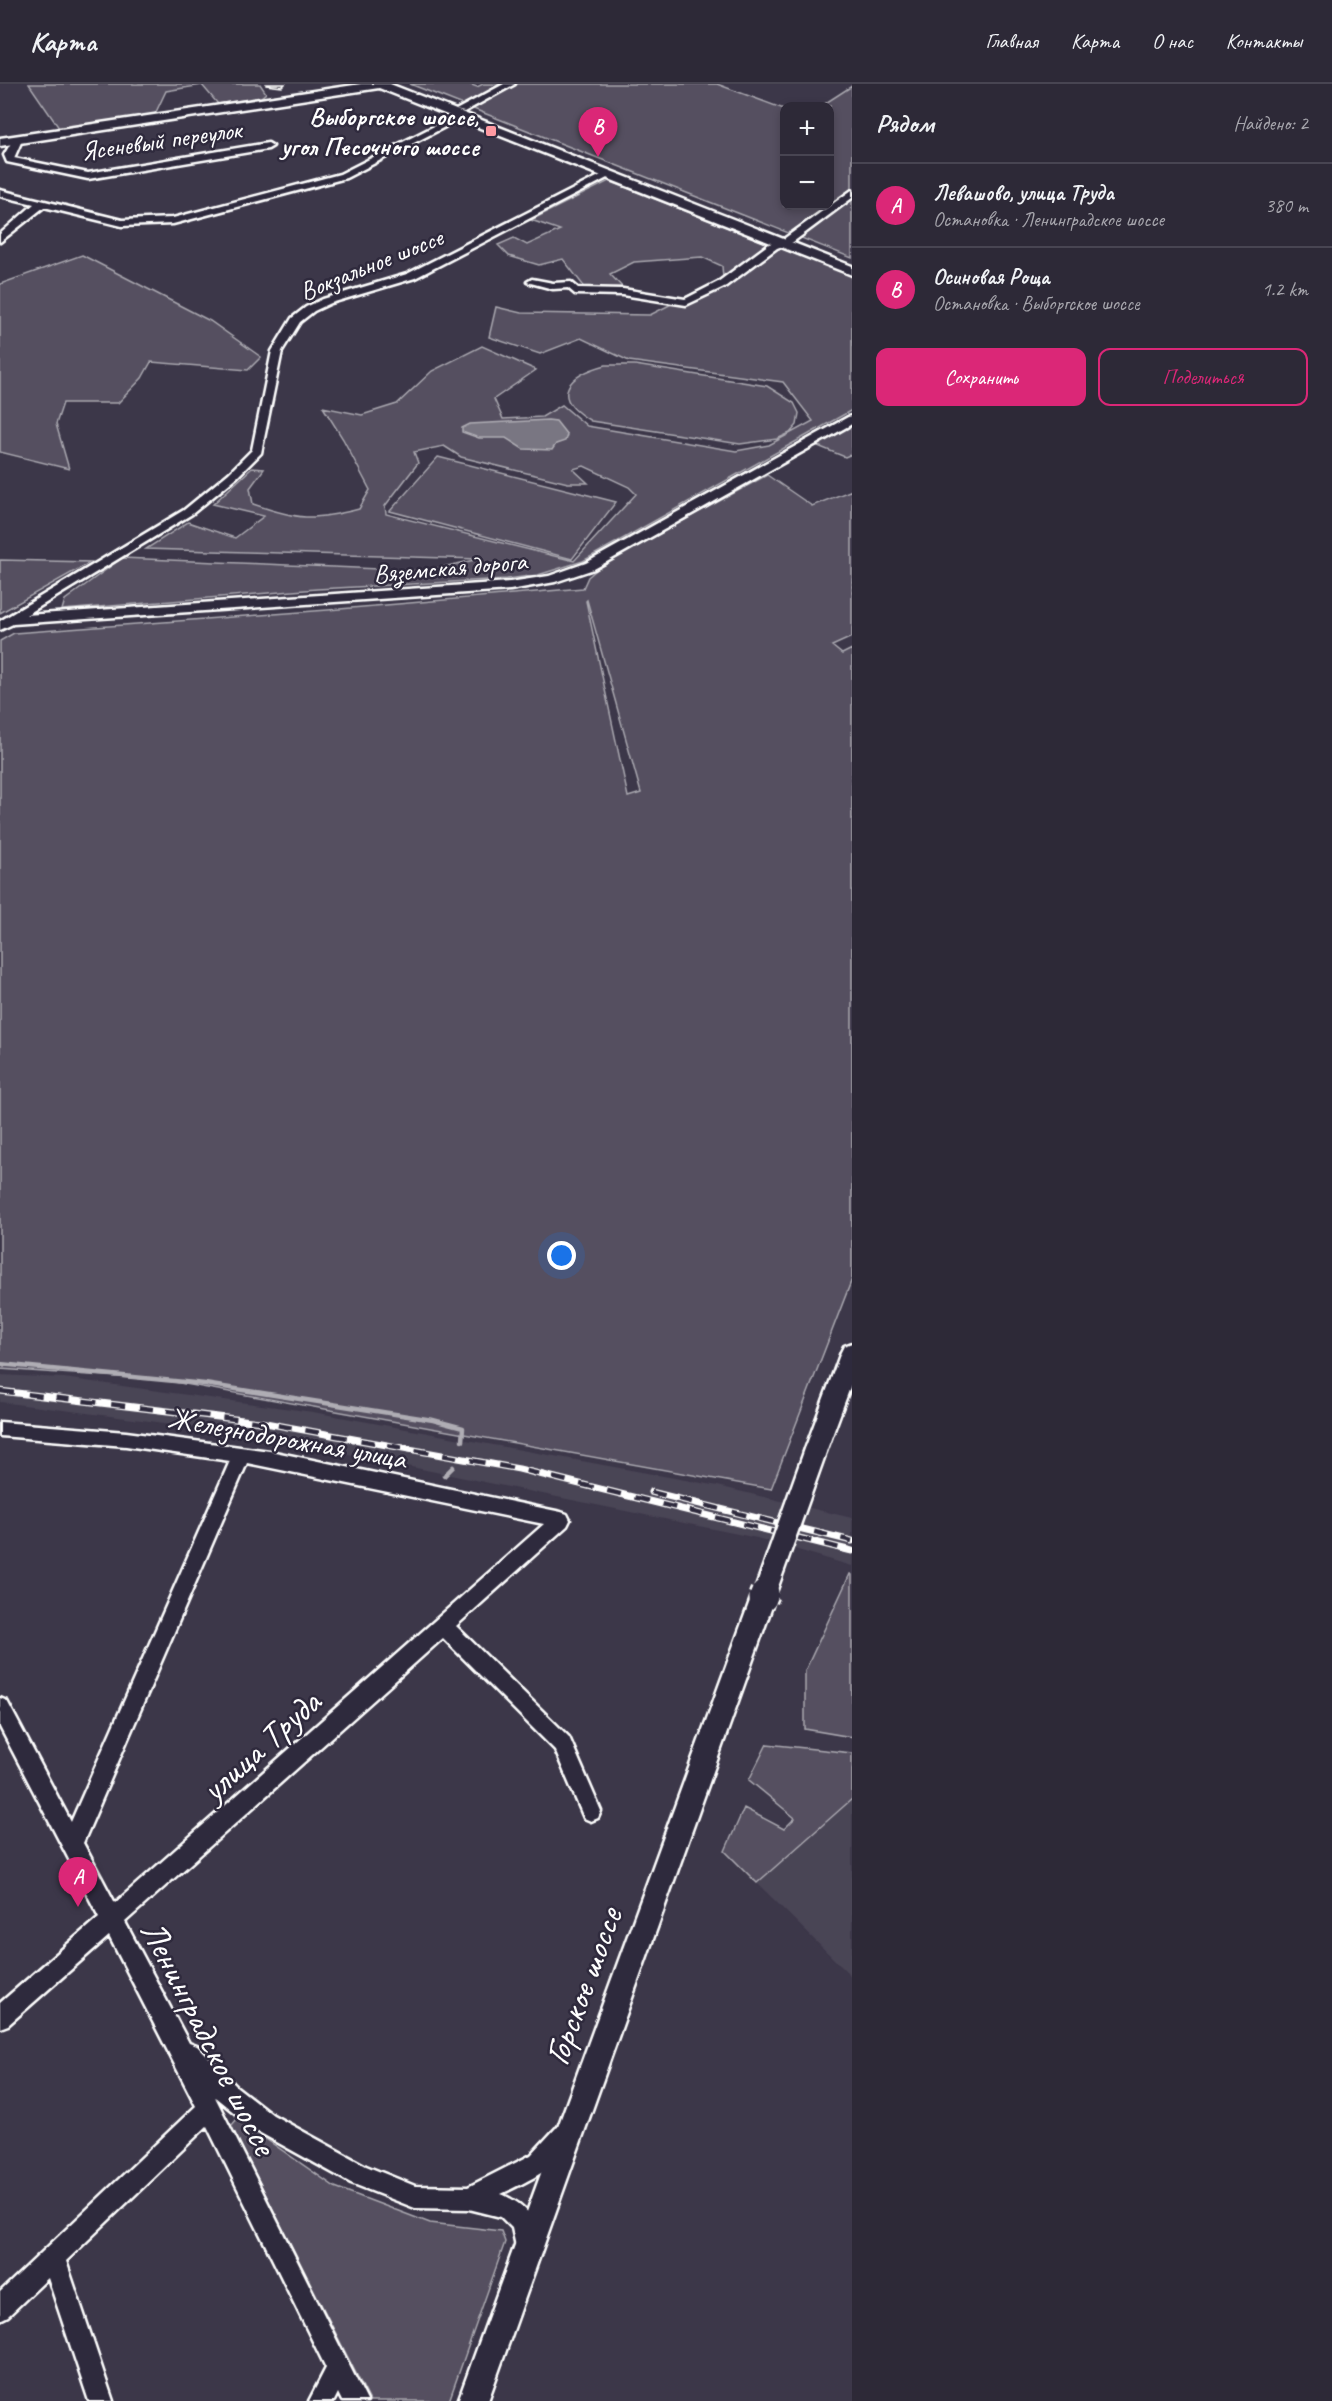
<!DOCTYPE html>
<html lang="ru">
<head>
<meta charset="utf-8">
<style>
  body { margin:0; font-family:Caveat,sans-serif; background:#393542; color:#f1f3f6 }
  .controls { position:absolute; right:18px; top:18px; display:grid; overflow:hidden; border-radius:12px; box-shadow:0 3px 9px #0003 }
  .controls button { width:54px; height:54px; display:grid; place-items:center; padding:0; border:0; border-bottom:2px solid #484552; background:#2d2937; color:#f1f3f6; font:30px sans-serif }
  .you { position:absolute; left:562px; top:1172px; width:21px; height:21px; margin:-15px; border:4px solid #fff; border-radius:50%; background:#1a73e8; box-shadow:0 0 0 9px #1a73e833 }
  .badge { display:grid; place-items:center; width:39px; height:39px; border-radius:50%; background:#db2777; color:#fff; font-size:20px; font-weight:700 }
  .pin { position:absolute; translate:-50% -50px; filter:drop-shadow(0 2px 3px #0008) }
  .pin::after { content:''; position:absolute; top:32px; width:21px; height:18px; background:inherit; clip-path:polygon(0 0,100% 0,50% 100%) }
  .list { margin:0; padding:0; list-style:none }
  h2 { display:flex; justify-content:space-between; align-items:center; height:78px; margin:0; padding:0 24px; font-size:26px }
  h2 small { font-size:20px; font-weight:400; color:#a7a6ad }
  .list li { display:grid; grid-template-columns:39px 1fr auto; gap:18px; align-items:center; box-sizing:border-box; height:84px; padding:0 24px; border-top:2px solid #484552 }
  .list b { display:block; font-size:22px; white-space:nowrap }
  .list p { margin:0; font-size:20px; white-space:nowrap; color:#a7a6ad }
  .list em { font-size:20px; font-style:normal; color:#a7a6ad }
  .actions { display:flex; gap:12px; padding:18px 24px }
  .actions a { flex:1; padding:14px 0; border:2px solid #db2777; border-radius:12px; text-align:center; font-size:21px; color:#db2777 }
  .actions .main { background:#db2777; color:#fff }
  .map { position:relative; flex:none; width:852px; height:2317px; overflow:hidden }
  header { display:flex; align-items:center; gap:36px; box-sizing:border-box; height:84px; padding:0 30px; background:#2d2937; border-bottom:2px solid #484552 }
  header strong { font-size:28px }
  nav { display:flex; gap:33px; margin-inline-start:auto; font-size:21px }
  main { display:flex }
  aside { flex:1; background:#2d2937 }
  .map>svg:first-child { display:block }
</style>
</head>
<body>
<header>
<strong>Карта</strong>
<nav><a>Главная</a><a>Карта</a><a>О нас</a><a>Контакты</a></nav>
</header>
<main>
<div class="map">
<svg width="852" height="2317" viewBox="0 0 852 2317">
  <rect width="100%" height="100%" fill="#3c3749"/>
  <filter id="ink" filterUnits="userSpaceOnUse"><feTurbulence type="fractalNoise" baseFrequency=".0167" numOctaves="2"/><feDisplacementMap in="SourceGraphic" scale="12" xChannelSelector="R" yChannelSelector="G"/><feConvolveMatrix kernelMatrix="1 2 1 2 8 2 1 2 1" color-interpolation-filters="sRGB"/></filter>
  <g filter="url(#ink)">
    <path fill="#494455" d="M0,1291L64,1294L313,1328L718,1402L852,1434V1482L757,1454L251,1350L0,1318Z
      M852,1715V1893L757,1799Z"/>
    <path fill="#555060" stroke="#aaa8b0" stroke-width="1.5" fill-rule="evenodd" d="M29,0H260L266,9L261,13L218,20L202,1L166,7L155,30L59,44Z
      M410,0H469L477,3L483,0H717L784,25V122H830V22H821L852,2V174Z
      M609,97L852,192V326L583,477L538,491L507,495L317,505L62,526L65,516L122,474L425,487L479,475L146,465L188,438L235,454L264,432L213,420L252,384L264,385L250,404L253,420C299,436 312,437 359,425L370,406L343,355L323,323L362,331L397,320L432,287L482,262L536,286L494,315L503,335L542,333L562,321L587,342L736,367L769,361L813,337L783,298L629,277L581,254L540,270L489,253L496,223L521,229L650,231L723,194L722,182L702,173L634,178L610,190L624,205H586L563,175L539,181L509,172L498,161L514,154L527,161L560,146L531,136ZM444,362L461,373L568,399H588L573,385L584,382L629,403L636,410L574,477L386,430L385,422L418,379L414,368Z
      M82,171L210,237L261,273L248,286L151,278L142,294L118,319H63L56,340L69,385L0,368V200Z
      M606,281H635L767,302L794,319L799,329L797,341L790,349L777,355L740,360L591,337C548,312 568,291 606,281Z
      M852,339V370L845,373L818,362L819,357Z
      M438,373L616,418L572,475L390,427Z
      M767,391L812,422L852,406V553L832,562L842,570L852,565V1195L771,1405L163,1296L0,1285V557L14,549L328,526L583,504L588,493L602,481ZM587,516L641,709L628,713L586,517Z
      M0,476L91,478L0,529Z
      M850,1490L852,1491V1653L805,1645V1587Z
      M767,1660L852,1669V1715L757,1799L725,1767L744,1724L784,1745L795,1734L749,1696Z
      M237,2035L335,2103L430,2139L501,2147L505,2158L449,2317H370L231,2042Z"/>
    <path fill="#797682" stroke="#afadb4" stroke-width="1.5" d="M548,336L556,337L567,351L565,357L556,360L552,366L523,365L506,354H479L462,348V344L470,340Z"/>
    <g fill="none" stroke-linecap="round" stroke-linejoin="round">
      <path stroke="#afadb4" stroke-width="4.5" d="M0,1280L205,1300L433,1336L463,1344L462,1357
        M444,1392L453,1383"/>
      <g stroke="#fff" stroke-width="5">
        <path id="minor" d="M504,0H515L464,28L456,26Z
          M458,30L466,32L346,94L173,140L122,142L44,123L0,158V150L34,120L0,112V106L122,136L173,134L340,90Z
          M17,53L22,56L14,74L88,89L268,59L273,62L268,65L88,95L7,78L4,71L14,54Z
          M605,89L613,91L415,194L331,219L314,227L300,238L282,267L261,369L237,393L192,430L26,531L510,498L549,492L586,479L848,333L852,332V340L594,485L555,498L510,506L13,540L0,546V537L184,426L229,389L252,366L272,267L292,234L306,223L323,215L407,190Z
          M852,106V114L793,158H785V154Z
          M781,156L785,157V161L777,164L726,202L686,221L623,211L575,210L568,204L553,205L527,198L532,195L553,199L571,198L578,204L623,205L685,215L718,198L769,160Z
          M0,1338L126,1348L270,1367L561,1428L567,1430L570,1436L567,1442L456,1542L569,1653L601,1727L598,1734L591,1737L584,1734L555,1666L443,1554L125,1838L189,1959L197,1962L237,2003L273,2031L366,2082L415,2102L468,2103L531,2071L556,2044L564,2041L572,2044L575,2052C562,2083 529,2096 501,2110C525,2120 545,2139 533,2167L525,2171L517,2167L512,2144L501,2133L469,2125L415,2124L351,2099L257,2047L215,2013L367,2317H342L338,2309L334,2317H309L326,2284L207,2042L66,2177L113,2317H89L48,2194L8,2232L0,2236V2208L196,2022L109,1852L8,1941L0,1944V1919L99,1833L0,1643V1614L7,1617L71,1738L230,1377L126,1362L0,1352ZM247,1379L544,1440L115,1819L83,1759Z"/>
      </g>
      <g stroke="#fff" stroke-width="5">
        <path id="major" d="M361,0H390L852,182V191L379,4L0,62V54Z
          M852,1259V1298L826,1368L823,1375L815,1378L807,1375L804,1368L841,1268L844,1262Z
          M763,1503L771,1507L775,1514L488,2317H458L751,1514L755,1507Z"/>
      </g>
      <use href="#minor" fill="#2f2a3d" fill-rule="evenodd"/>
      <use href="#major" fill="#2f2a3d" fill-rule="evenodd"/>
      <g stroke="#fff" stroke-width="7">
        <path id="rail" d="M0,1307L260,1338L519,1385L852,1467
          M651,1408L852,1457"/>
      </g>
      <use href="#rail" stroke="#2f2a3d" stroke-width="4.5" stroke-dasharray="14" stroke-linecap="butt"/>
      <g stroke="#fff" stroke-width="26" stroke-linecap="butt">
        <path id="major-bridge-far1" d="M764,1511L815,1368"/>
      </g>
      <g stroke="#fff" stroke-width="32" stroke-linecap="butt">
        <path id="major-bridge" d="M763,1514L765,1509"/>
      </g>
      <use href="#major-bridge-far1" stroke="#2f2a3d" stroke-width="21"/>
      <use href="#major-bridge" stroke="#2f2a3d" stroke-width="27"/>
    </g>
    <path fill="#585460" stroke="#fff" stroke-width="1.5" d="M266,0H285L282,3L266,1Z"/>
  </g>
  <rect fill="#ff9aa2" stroke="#2f2a3d" stroke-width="2" x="485" y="41" width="12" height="12" rx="3"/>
  <g text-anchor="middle" stroke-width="5" stroke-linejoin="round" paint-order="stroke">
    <g font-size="26" font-weight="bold" fill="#fff" stroke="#2f2a3d" text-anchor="end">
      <text x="479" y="41">Выборгское шоссе,<tspan x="479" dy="30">угол Песочного шоссе</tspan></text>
    </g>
    <g font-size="26" fill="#fff" stroke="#2f2a3d">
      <text transform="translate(161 56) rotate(-8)" y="9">Ясеневый переулок</text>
      <text transform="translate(371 180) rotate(-22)" y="9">Вокзальное шоссе</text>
      <text transform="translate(450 483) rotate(-5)" y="9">Вяземская дорога</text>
    </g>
    <g font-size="30" fill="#fff" stroke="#2f2a3d">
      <text transform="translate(287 1354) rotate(10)" y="10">Железнодорожная улица</text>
    </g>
    <g font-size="36" fill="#fff" stroke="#2f2a3d">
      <text transform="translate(260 1661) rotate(-42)" y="13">улица Труда</text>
      <text transform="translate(582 1902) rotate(-70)" y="13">Горское шоссе</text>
      <text transform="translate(210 1953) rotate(63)" y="13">Ленинградское шоссе</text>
    </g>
  </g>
</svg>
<div class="controls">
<button>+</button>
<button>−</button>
</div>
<div class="you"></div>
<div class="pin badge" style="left:78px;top:1823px">A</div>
<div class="pin badge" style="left:598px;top:73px">B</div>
</div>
<aside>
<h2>Рядом<small>Найдено: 2</small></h2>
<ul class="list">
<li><span class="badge">A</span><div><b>Левашово, улица Труда</b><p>Остановка · Ленинградское шоссе</p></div><em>380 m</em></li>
<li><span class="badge">B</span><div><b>Осиновая Роща</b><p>Остановка · Выборгское шоссе</p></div><em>1.2 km</em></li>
</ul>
<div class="actions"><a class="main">Сохранить</a><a>Поделиться</a></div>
</aside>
</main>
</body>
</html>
